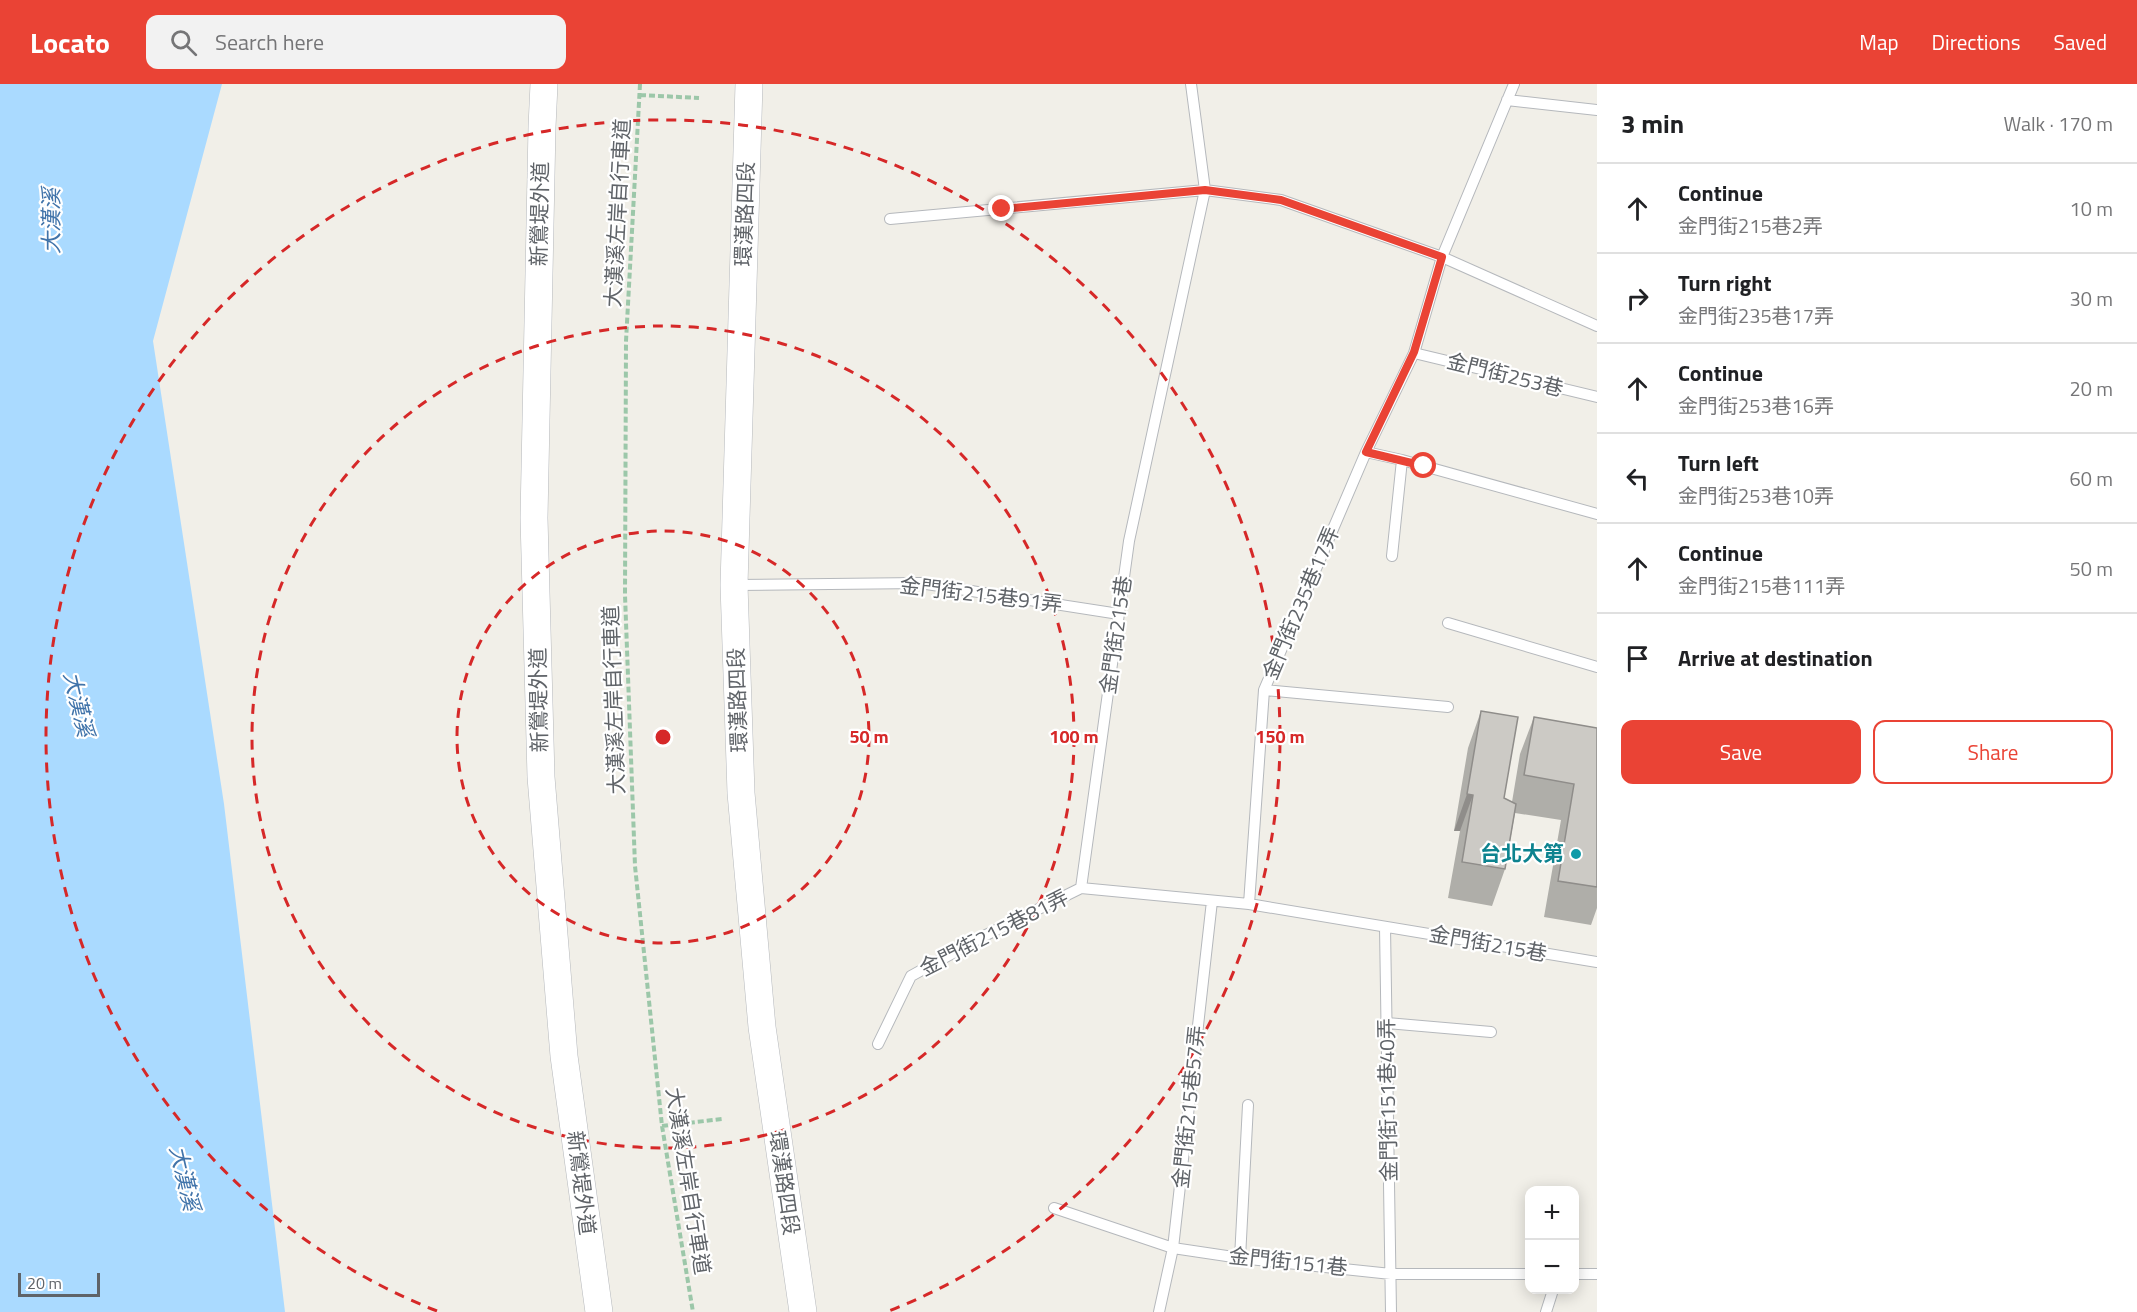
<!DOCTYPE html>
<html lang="en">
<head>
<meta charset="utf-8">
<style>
  body { margin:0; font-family:"Titillium Web","Noto Sans TC",sans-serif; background:#f2f2f2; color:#202124 }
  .controls { position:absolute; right:18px; bottom:18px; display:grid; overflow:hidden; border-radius:12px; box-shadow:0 3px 15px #0003 }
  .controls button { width:54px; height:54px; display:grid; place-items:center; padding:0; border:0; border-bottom:2px solid #e0e0e0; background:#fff; color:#202124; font:30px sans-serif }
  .scale { position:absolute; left:18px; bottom:15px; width:82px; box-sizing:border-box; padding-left:6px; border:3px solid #5f6368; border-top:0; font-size:16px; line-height:21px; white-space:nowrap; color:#5f6368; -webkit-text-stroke:4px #fff; paint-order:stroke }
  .stop { position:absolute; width:18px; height:18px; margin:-14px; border:4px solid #ea4335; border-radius:50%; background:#fff }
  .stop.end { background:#ea4335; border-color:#fff; box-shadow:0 2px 6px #0008 }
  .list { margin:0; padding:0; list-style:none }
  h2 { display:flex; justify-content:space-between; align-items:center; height:78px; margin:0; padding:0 24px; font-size:26px }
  h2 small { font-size:20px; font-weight:400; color:#757577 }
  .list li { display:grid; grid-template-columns:39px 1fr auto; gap:18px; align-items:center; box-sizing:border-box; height:90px; padding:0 24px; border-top:2px solid #e0e0e0 }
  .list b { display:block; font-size:22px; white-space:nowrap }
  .list p { margin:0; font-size:20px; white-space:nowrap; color:#757577 }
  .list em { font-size:20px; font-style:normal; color:#757577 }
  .actions { display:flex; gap:12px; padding:18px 24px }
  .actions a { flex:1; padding:14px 0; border:2px solid #ea4335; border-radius:12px; text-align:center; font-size:21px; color:#ea4335 }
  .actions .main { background:#ea4335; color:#fff }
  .icon { flex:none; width:33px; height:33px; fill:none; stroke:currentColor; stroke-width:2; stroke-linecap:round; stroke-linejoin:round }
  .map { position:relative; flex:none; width:1597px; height:1228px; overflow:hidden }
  header { display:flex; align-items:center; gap:36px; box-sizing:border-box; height:84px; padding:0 30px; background:#ea4335; color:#fff }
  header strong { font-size:28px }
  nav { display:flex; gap:33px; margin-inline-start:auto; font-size:21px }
  .search { width:420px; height:54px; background:#f2f2f2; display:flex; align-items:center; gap:15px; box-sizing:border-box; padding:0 21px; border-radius:12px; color:#757577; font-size:22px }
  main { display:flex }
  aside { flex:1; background:#fff }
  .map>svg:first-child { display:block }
</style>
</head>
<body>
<header>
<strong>Locato</strong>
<div class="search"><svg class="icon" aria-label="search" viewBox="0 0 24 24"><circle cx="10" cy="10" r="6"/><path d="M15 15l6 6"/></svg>Search here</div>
<nav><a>Map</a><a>Directions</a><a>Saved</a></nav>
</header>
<main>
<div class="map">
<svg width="1597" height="1228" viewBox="0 0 1597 1228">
  <rect width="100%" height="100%" fill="#f1efe8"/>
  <path fill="#aadaff" d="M0,0H222L153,257L224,720L285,1228H0Z"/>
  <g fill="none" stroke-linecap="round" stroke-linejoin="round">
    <g stroke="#b5b8bc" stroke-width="12">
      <path id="service" d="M1191,0L1205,106L1129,457L1081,804L1249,820L1597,878
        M1507,16L1597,26
        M890,135L1205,106L1281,116L1442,173L1597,242
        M1414,269L1597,313
        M1366,368L1402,376L1597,430
        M1392,472L1402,376
        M735,501L920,499L1119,530
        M1448,539L1597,583
        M1264,606L1448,623
        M1249,820L1264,606L1366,368L1414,269L1442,173L1514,0
        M1385,843L1391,1228
        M1387,939L1491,948
        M878,960L911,892L982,853L1081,804
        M1054,1124L1173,1164L1240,1174L1391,1190H1530
        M1240,1174L1248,1021
        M1574,1190H1597
        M1159,1228L1173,1164L1212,817
        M1546,1228L1553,1206"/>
    </g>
    <g stroke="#b5b8bc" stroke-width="28">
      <path id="tertiary" d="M544,0L542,43L534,434L541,693L564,972L599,1228
        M749,0L734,501L741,709L762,943L803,1228"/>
    </g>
    <path stroke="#9cc7a9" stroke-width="4" stroke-dasharray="6 3" stroke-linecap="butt" d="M640,0L626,257L625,511L635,782L662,1042L693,1228
      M640,11L699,14
      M662,1042L722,1035"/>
    <use href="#service" stroke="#fff" stroke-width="10"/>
    <use href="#tertiary" stroke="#fff" stroke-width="27"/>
  </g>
  <path fill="#afaea9" d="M1481,627L1504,714L1512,718L1520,670L1534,633L1597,644V824L1591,841L1544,833L1561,736L1515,729L1505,785L1492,822L1448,814L1460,747H1454L1468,664Z"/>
  <path fill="#8f8d8a" d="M1467,710L1473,711L1460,747H1454Z"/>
  <path fill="#cccac5" stroke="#8f8d8a" stroke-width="1.5" d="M1481,627L1518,633L1504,714L1516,720L1505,785L1462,778L1473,711L1467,710Z
    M1534,633L1597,644V803L1558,797L1574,700L1524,691Z"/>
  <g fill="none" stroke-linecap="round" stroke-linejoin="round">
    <path stroke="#ea4335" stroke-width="8" d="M1002,125L1205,106L1281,116L1442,173L1414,268L1366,368L1424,382"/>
  </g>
  <g fill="none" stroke="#d62828" stroke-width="3" stroke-dasharray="10 8">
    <circle cx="663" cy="653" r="206"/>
    <circle cx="663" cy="653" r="411"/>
    <path d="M437 1227A617 617 0 1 1 889 1227"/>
  </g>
  <circle fill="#0f9aa8" stroke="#fff" stroke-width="2" cx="1576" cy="770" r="6"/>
  <g text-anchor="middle" stroke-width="4.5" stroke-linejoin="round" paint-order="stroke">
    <g font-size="21" fill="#5f6368" stroke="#fff">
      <text transform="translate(618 129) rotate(-87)" y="7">大漢溪左岸自行車道</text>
      <text transform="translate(540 130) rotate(-89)" y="7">新鶯堤外道</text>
      <text transform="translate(745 130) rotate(-88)" y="7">環漢路四段</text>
      <text transform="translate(1505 291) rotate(14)" y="7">金門街253巷</text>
      <text transform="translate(981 511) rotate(7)" y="7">金門街215巷91弄</text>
      <text transform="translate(1301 519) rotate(-67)" y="7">金門街235巷17弄</text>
      <text transform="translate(1116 551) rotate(-82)" y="7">金門街215巷</text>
      <text transform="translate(539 616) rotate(-91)" y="7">新鶯堤外道</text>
      <text transform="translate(614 616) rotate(-92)" y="7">大漢溪左岸自行車道</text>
      <text transform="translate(738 616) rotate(-92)" y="7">環漢路四段</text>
      <text transform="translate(994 849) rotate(-27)" y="7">金門街215巷81弄</text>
      <text transform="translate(1488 860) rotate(10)" y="7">金門街215巷</text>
      <text transform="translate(1388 1016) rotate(-91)" y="7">金門街151巷40弄</text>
      <text transform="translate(1189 1023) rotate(-84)" y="7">金門街215巷57弄</text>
      <text transform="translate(688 1097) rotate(81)" y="7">大漢溪左岸自行車道</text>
      <text transform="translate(581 1099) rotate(83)" y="7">新鶯堤外道</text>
      <text transform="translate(784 1099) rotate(82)" y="7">環漢路四段</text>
      <text transform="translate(1288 1178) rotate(6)" y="7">金門街151巷</text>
    </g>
    <g font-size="21" font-weight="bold" fill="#0d838f" stroke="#fff" text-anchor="end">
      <text x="1564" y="777">台北大第</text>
    </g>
    <g font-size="22" font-style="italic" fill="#4174aa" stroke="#fff">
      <text transform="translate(51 137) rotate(-90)" y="8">大漢溪</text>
      <text transform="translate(79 620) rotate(77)" y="8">大漢溪</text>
      <text transform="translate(185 1094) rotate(77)" y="8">大漢溪</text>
    </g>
  </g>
  <circle cx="663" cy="653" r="9" fill="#d62828" stroke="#fff" stroke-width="3"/>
  <g font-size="18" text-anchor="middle" font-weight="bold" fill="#d62828" stroke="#fff" stroke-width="4.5" stroke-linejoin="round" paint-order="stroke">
    <text x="869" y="659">50 m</text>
    <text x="1074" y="659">100 m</text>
    <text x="1280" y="659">150 m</text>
  </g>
</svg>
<div class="controls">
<button>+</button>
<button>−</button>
</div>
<div class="scale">20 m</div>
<div class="stop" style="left:1424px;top:382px"></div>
<div class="stop end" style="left:1002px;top:125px"></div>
</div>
<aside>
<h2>3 min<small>Walk · 170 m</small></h2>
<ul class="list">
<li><svg class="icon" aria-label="ahead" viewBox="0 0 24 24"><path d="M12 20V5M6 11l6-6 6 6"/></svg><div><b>Continue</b><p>金門街215巷2弄</p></div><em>10 m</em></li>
<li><svg class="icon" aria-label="right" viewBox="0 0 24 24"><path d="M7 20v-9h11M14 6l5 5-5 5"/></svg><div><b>Turn right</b><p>金門街235巷17弄</p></div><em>30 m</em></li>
<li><svg class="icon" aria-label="ahead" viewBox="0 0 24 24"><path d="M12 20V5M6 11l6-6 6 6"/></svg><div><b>Continue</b><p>金門街253巷16弄</p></div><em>20 m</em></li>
<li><svg class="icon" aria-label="left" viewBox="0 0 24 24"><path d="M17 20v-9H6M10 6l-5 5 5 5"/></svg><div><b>Turn left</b><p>金門街253巷10弄</p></div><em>60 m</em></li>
<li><svg class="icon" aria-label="ahead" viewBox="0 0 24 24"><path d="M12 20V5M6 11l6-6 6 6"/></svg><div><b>Continue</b><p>金門街215巷111弄</p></div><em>50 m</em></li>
<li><svg class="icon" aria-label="arrive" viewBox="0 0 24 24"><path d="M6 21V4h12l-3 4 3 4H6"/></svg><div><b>Arrive at destination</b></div></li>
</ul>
<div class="actions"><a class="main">Save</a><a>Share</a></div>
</aside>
</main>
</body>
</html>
